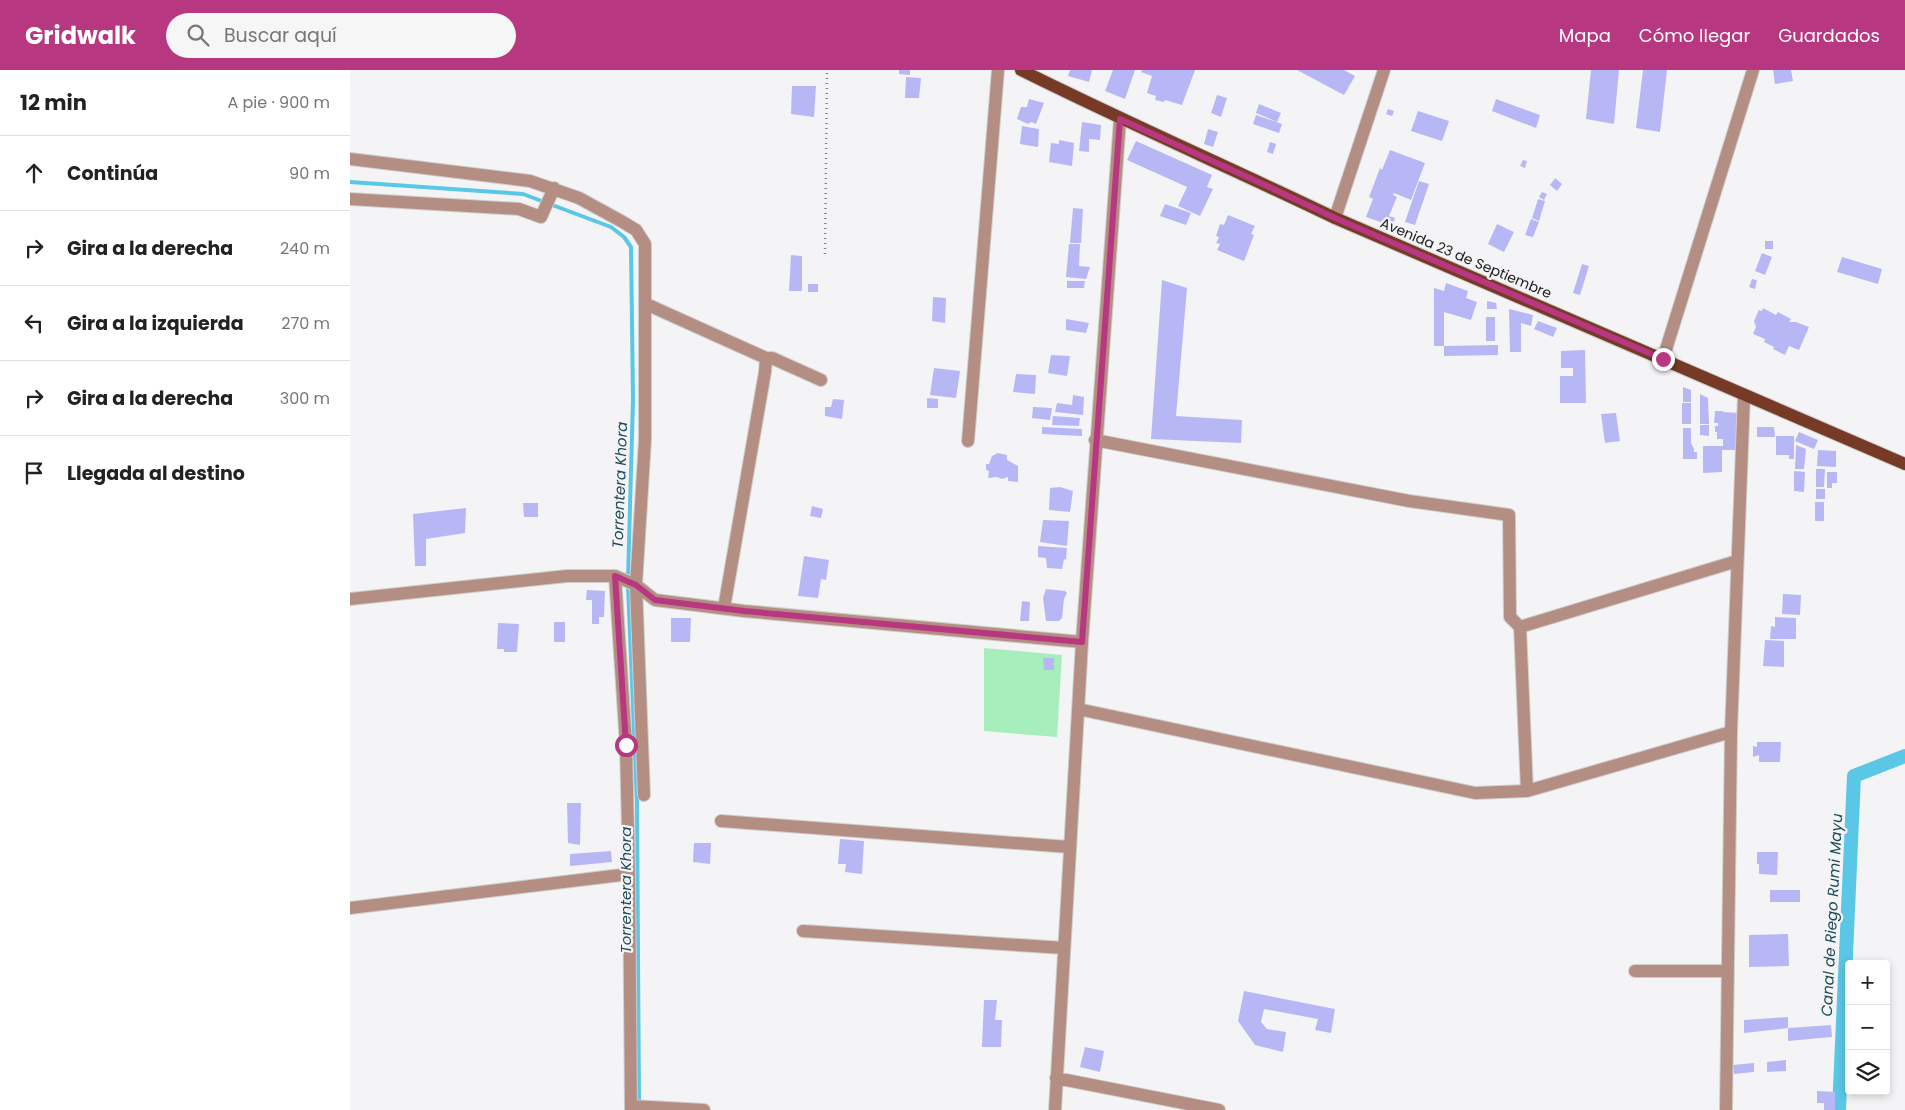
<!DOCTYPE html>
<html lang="es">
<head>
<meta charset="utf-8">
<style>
  body { margin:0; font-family:Poppins,sans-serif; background:#f6f6f6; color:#222 }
  .controls { position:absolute; right:15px; bottom:15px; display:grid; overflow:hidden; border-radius:5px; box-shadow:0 2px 8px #0003 }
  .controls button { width:45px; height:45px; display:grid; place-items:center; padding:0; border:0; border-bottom:1px solid #e0e0e0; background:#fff; color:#222; font:25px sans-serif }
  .stop { position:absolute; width:15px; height:15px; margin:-11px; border:4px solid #b83781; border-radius:50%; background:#fff }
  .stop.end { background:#b83781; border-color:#fff; box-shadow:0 1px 5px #0008 }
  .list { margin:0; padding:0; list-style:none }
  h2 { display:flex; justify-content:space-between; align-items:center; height:65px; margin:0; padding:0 20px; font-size:21px }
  h2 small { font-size:16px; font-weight:400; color:#767676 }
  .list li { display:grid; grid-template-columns:32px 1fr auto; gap:15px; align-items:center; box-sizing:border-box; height:75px; padding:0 20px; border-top:1px solid #e0e0e0 }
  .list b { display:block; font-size:19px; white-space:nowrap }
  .list em { font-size:16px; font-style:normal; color:#767676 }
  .icon { flex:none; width:28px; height:28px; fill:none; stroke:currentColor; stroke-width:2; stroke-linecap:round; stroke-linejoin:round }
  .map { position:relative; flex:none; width:1555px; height:1040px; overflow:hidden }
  header { display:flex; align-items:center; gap:30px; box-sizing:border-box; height:70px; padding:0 25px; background:#b83781; color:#fff }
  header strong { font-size:24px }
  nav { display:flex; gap:28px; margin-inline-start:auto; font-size:18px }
  .search { width:350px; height:45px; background:#f6f6f6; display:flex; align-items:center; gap:12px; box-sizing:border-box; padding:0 18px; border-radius:28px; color:#767676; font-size:19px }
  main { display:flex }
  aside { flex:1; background:#fff }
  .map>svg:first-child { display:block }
</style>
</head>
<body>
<header>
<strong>Gridwalk</strong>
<div class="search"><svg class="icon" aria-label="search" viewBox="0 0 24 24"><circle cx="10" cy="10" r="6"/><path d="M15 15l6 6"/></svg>Buscar aquí</div>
<nav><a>Mapa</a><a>Cómo llegar</a><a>Guardados</a></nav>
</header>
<main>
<aside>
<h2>12 min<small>A pie · 900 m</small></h2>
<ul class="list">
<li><svg class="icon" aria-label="ahead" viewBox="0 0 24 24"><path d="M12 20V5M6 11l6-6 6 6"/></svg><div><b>Continúa</b></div><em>90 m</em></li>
<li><svg class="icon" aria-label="right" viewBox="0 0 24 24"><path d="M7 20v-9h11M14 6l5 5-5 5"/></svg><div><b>Gira a la derecha</b></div><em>240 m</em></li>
<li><svg class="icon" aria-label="left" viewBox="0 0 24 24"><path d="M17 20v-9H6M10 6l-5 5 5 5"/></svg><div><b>Gira a la izquierda</b></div><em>270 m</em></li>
<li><svg class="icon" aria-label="right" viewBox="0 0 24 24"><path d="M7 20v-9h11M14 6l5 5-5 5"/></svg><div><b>Gira a la derecha</b></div><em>300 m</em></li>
<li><svg class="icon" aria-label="arrive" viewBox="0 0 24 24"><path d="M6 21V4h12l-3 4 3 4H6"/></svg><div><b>Llegada al destino</b></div></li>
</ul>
</aside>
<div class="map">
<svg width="1555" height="1040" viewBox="0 0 1555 1040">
  <rect width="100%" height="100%" fill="#f4f4f6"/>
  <path fill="#a7eebd" d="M634,578L712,585L707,667L634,661Z"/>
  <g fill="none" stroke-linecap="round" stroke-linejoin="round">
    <path stroke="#59c7e5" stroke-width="4" d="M0,112L173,124L261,157L274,167L281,177L283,329L278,509
      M278,516L287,733L289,1033"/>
    <path stroke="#59c7e5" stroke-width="14" d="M1489,1040L1504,706L1555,686"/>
  </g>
  <path fill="#b8b7f5" d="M549,0H560V5L549,4Z
    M720,0H742L739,12L718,6Z
    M763,0H785L775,29L755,21Z
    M792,0H845L832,35L815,30L814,32L805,30L806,26L797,23L802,6L791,2Z
    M947,0H994L1005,6L994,25Z
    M1241,0H1269L1264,54L1236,49Z
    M1293,0H1317L1310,62L1286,58Z
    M1423,0H1441L1443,11L1425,14Z
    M556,7L571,8L569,28H555Z
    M442,16H466L464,47L441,44Z
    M867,25L877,28L871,47L861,43Z
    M679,29L694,33L686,54L681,52L678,54L667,49L671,37H677Z
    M1146,29L1190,45L1186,58L1142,41Z
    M909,34L931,43L927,52L906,43Z
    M1038,39L1044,41L1042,46L1036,44Z
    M1068,41L1099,51L1092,71L1061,61Z
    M906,45L932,54L929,63L903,54Z
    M732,52L751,55L750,70L739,69V82L729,81Z
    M672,56L689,59L688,77L670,74Z
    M858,59L868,62L863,77L854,74Z
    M709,70L724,73L722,96L699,92L701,73L709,74Z
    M786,71L862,105L857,117L863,119L850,146L828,136L837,117L777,90Z
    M920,72L926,74L923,84L917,82Z
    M1040,80L1075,93L1061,130L1044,123L1043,125L1047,127L1039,146L1045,148L1042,156L1016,147L1023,129L1019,127L1030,98L1032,100Z
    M1173,90L1177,91L1175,98L1170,96Z
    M1205,108L1212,114L1207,121L1200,115Z
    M1069,111L1079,114L1065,155L1055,152Z
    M1192,122L1197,124L1194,130L1189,127Z
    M1188,129L1195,131L1189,151L1182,148Z
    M815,134L841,143L836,155L810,146Z
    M723,138L733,139L731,173H720Z
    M878,145L905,156L901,164L904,165L894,191L867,180L870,174L866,173L869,167L866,166L870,154L874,155Z
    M1181,149L1189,152L1183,167L1175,165Z
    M1147,154L1164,162L1154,182L1138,174Z
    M1415,171H1423V179H1415Z
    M719,174H730L729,196L740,197L736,209L716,207Z
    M1412,183L1422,187L1415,205L1405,201Z
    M441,185L452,186V221H439Z
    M1492,187L1532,199L1528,214L1487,202Z
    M1232,194L1239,196L1230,225L1223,223Z
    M1402,209L1407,210L1405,219L1399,217Z
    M812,210L837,218L826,346L892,350L891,373L801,369Z
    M717,211H735L734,218H717Z
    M1096,213L1118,221L1116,228L1127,232L1121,250L1094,242V276H1084V218L1094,221Z
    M458,214H468V222H458Z
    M583,227L596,228L595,253L582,251Z
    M1137,231L1146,233L1147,239H1137Z
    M1413,238L1426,245L1428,242L1441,249L1439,252H1446L1459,257L1449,280L1439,276L1435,285L1423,279L1424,277L1414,272L1415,269L1403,264L1406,257L1404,251L1409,240L1412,241Z
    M1159,239L1183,245L1181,256L1171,253V282H1160Z
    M1136,247H1145V271H1136Z
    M716,249L739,253L736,263L716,260Z
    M1188,251L1207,258L1203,267L1184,259Z
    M1148,275V285L1094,286V276Z
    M1235,280L1236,333H1210V306H1223V298H1211V281Z
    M701,285L720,286L717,306L698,303Z
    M584,298L610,301L606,328L580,325Z
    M666,304L686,305L685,324L663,322Z
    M1333,317L1341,320V332H1333Z
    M1350,324L1358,328L1359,354H1350Z
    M723,325L734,327L733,345L705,342L707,333L722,335Z
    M577,328L588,329V338H577Z
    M483,329L494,330L492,349L475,346V337H481Z
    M1332,333H1341V354H1332Z
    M683,337L702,338L700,350L682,348Z
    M1365,341H1373L1372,356L1373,342L1389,343V380H1372V402L1353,403V376H1373V369H1367V362H1365V356H1368V353H1364Z
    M1266,343L1270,371L1255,373L1251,344Z
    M703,346L730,348L729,356L702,355Z
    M1350,355H1359V366L1350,365Z
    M692,357L732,359V366L692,364Z
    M1407,357H1424L1425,367H1407Z
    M1333,358H1341V373L1344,379V382H1347V389H1333Z
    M1449,362L1468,370L1464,379L1445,371Z
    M1426,366H1444V389H1439V385H1426Z
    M1446,375L1456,379L1454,399H1445Z
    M1468,380L1486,381V397L1467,396Z
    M648,383L657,385V390L668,396V412L658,411V407L652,409L647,407L638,408L639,401L636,400V394H639L642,386Z
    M1466,399H1475L1474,417H1466Z
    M1444,401L1455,402L1454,422L1444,421Z
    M1477,402H1487V413H1482V418H1477Z
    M710,417L723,421L720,442L699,440L700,418Z
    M1466,419H1475V429H1466Z
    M1465,432H1474V451H1465Z
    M173,433H188V447H174Z
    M462,436L473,439L471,448L460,446Z
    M116,438L115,463L76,469V496H65L63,444Z
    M693,450L719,451L717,476L690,472Z
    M688,476L717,478L716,490L714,489L712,499L697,498L696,488L688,487Z
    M454,486L479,490L476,510L471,509L468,528L448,526Z
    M696,519L715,521L717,523L714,529L712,548L709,551H696L693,528Z
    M237,520L255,521L254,547H249V554H242V530H236Z
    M1433,524L1451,525L1450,545L1432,544Z
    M672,531L680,532L679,551H670Z
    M1425,547L1446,548V569H1420L1421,556L1425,557Z
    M321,548H341L340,572H321Z
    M204,552H215V572H204Z
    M148,553L169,554L167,582H154V579H147Z
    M1415,570L1434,571V597L1413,596Z
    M693,588H704V600H694Z
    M1407,672H1431L1430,692H1409V685L1403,687V676L1407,677Z
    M217,733H231L230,775L218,773Z
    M490,769L514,771L512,804L495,802L496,794H488Z
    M344,773H361L360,794L343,792Z
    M261,781L262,792L220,796V784Z
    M1407,782H1428L1427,805L1409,804V794H1407Z
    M1420,820H1450V832H1420Z
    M1438,864L1439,896L1399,897V865Z
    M894,921L985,939L981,963L965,960L968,949L914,939L911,952L917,959L936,962L933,982L905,975L888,951Z
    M634,930H647L645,950H652L651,977H632Z
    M1438,947V958L1394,963V950Z
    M1481,955L1482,967L1438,971V958Z
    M735,977L754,981L750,1002L730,997Z
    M1436,990V1001L1417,1002V992Z
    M1404,993V1002L1384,1004L1383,995Z
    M1467,1021L1485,1022V1040H1474V1033H1467Z"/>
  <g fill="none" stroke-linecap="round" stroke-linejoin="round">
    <g stroke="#cececf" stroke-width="14">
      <path id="minor" d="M0,89L180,111L229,128L271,151L286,160L295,174V370L286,515L294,725
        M0,129L169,139L191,147L204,118
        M985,148L1034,0
        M296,234L416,288L415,302L374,538
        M416,288H422L471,310
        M1313,289L1403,0
        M745,370L1059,431L1159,445L1160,547L1170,557L1177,721
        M618,371L648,0
        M265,506L276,675L279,804L281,1040
        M0,529L217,506H265L286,515L305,530L394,541L732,572
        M1170,557L1387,491
        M728,639L1125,723L1177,721L1381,662
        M371,751L719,777
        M0,838L279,804
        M453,861L714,878
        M1285,901H1378
        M706,1008L869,1040
        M281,1036L354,1040
        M705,1040L732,572L770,49
        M1376,1040L1381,662L1394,326"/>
    </g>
    <g stroke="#cececf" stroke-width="14">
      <path id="major" d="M671,0C775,52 881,98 985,148L1555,394"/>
    </g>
    <path stroke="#828283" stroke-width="2.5" stroke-dasharray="1 4" stroke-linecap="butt" d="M475,184L477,0"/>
    <use href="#minor" stroke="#b48e83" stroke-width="12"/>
    <use href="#major" stroke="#773a26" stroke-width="12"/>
  </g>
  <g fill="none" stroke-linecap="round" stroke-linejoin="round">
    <path stroke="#b83781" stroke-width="6" d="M276,675L265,506L286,515L305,530L394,541L732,572L770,49L915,115L985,148L1313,289"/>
  </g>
  <g text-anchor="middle" stroke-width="4.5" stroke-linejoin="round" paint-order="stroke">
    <g font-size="14" fill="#202020" stroke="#f4f4f6">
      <text transform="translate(1116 188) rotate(23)" y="5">Avenida 23 de Septiembre</text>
    </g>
    <g font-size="15" font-style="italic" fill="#194a56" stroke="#f4f4f6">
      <text transform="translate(270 415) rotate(-88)" y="5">Torrentera Khora</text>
      <text transform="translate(276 820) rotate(-90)" y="5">Torrentera Khora</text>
      <text transform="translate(1482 845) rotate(-87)" y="5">Canal de Riego Rumi Mayu</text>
    </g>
  </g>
</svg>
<div class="controls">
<button>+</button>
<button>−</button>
<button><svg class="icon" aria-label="layers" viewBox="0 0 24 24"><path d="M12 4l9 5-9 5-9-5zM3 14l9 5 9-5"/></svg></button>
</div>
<div class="stop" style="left:276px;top:675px"></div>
<div class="stop end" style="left:1313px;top:289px"></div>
</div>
</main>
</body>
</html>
